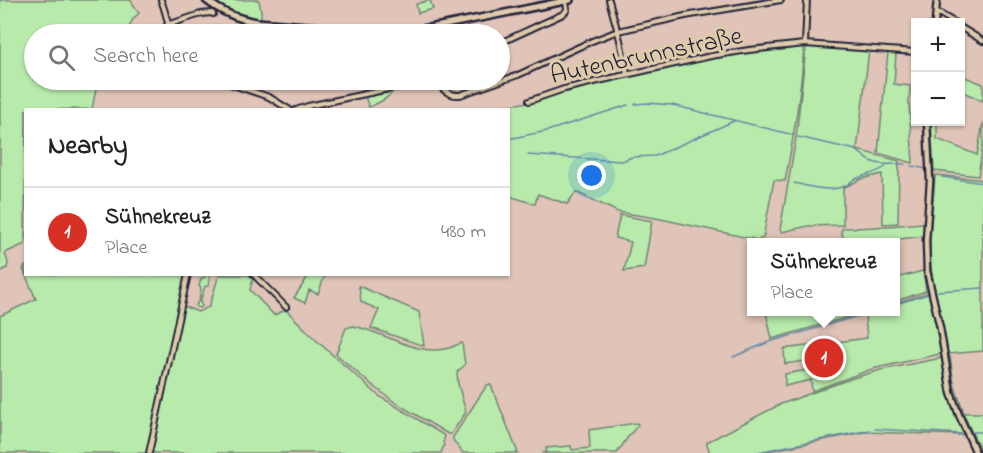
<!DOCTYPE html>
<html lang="en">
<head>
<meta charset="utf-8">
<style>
  body { margin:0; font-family:"Indie Flower",sans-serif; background:#f6f6f6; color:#222 }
  .controls { position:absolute; right:18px; top:18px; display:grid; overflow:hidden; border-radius:0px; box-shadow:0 2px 4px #0004 }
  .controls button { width:54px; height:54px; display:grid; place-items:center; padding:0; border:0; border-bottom:2px solid #e0e0e0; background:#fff; color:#222; font:30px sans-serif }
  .you { position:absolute; left:592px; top:176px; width:21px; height:21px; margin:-15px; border:4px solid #fff; border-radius:50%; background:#1a73e8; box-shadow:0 0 0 9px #1a73e833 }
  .badge { display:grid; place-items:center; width:39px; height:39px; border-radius:50%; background:#d93025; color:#fff; font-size:20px; font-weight:700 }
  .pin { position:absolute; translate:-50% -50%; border:3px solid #fff; box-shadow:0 2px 6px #0006 }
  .popup { position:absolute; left:747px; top:238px; width:153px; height:78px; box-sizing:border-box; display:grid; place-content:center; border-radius:0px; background:#fff; filter:drop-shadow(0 2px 4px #0005); font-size:20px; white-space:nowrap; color:#767676 }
  .popup b { font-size:22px; color:#222 }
  .popup::after { content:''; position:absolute; left:50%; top:100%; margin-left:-12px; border:12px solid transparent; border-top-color:#fff }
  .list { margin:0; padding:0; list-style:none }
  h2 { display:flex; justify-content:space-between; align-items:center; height:78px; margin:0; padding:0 24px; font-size:26px }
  h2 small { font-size:20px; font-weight:400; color:#767676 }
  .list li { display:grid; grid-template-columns:39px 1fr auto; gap:18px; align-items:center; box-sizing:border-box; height:90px; padding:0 24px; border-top:2px solid #e0e0e0 }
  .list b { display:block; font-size:22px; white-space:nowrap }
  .list p { margin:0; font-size:20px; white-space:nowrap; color:#767676 }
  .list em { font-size:20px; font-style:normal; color:#767676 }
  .icon { flex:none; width:33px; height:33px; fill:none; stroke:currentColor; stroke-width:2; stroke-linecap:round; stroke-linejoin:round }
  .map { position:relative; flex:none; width:983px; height:453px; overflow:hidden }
  .search { position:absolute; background:#fff; box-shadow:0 2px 4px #0004; left:24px; top:24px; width:486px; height:66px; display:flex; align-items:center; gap:15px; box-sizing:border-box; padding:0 21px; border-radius:33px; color:#767676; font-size:22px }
  .panel { position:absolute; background:#fff; box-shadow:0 2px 4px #0004; left:24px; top:108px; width:486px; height:168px; border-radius:0px }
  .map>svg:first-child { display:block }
</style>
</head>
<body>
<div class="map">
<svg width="983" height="453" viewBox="0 0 983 453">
  <rect width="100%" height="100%" fill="#e0c4b8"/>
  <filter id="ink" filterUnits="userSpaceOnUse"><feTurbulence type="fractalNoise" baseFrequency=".0167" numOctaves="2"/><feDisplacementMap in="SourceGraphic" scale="12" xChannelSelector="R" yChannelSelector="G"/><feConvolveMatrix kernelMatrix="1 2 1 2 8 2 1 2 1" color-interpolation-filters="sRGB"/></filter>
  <g filter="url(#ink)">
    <path fill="#b8ebab" stroke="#6d8673" stroke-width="1.5" d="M0,0H131V1L139,13L133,19L126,34H34V80H101L96,89L92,109L26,110L25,244L5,253L8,263L7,268L0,272Z
      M211,0H259L261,12V21C241,16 228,13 211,0Z
      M430,0L433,9L418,13L416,4Z
      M281,28L336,31V34H282Z
      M802,46H804C801,92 794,136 785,181L774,180L763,238L758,240L656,218L618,212L576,192L567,204L538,194L535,204L509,196L508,110H478L530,102L563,91L564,93L572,91L571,88L718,56Z
      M808,46L869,50L857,150L899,161L898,223L883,224L882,174L861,179L843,188V225L808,226L782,232L780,230L796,138L806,47Z
      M888,52H896L894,84L910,86L909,104L913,163L878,153Z
      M960,75L983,84V101L961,91Z
      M393,91C388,99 378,103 369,107L365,97Z
      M931,122H937V139L977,155L983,123V144L978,176L935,171L934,170Z
      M935,175L983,180V351L948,354C943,320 931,287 930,254C929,227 934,201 935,175Z
      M620,215L652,221L644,268L624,271L631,242L615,238Z
      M924,223L923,236L875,242H845L841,231L843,228C871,229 897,225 924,223Z
      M25,266L26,274L187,275L180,305L198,312L209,307L219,275H250L253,278L250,290L274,315L286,310L318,342L379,396L445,436L443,443L444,445L441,453H0V316L36,299L23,269Z
      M923,271L926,291L896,301V278Z
      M206,274L210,275L209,286H205L200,302L202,306L200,308L196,307L197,303L199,301L201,288L199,286L201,279L205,277Z
      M309,275H325L318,294L309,290L305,303L294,298Z
      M359,286L419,312L424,346L371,328L379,310L361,302Z
      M928,293L930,294L942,352L940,354L872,369L812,391L811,380L785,386V374L831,366L830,357L785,364L784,349L867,338L865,315L868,312H896V303Z
      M766,312H865L772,339Z
      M353,326C385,332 416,357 449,348C453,347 458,344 462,343L465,365L457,372L458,384L466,412L451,434H448L396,403L367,381L336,354L346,328Z
      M948,356H950L954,384L964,413H983V453L976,441L958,402L954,385Z
      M942,358L951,398L965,433L963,435L864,432L758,453H710L707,444V442L781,404L853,378L881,370Z
      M487,385H491L518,453H463L453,440V437Z
      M637,423L638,425L628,437L617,453H542L547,452L546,448L571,446L572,450L590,448L589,430Z"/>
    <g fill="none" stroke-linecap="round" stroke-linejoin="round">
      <path stroke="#6587a8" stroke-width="1.5" d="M635,104L648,103L672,105L794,135
        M798,137L856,150C861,153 864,157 869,160C880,167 893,163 905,164
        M508,139L547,131L628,105
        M527,155L622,161L632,157L655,156L734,121
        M911,166L927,169
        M942,177L983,183
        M794,183C812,187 830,193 847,185C850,183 852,180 855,179C867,174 876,174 887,166
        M938,291L983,288
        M896,304L928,294
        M869,313L874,312
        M733,357L769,342L865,314
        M875,429L963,434
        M973,432H983
        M752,453L870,430"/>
      <g stroke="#22223b" stroke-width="8">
        <path id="minor" d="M161,0C166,12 167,23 172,34
          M609,0L620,40L627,74
          M936,14H940L954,22
          M167,25L201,14L212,13L213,14
          M960,27L983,41
          M500,43L563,14L567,10L566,0
          M805,44L807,0
          M218,80L269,97L290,110
          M435,80C442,89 448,96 460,95L518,75L592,41L618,31L685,16L781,0
          M529,101L564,89L603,80L711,56L749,50L805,44L916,52
          M296,110L308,106L389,89L417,80
          M253,274L286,307
          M149,453L188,274"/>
      </g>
      <g stroke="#22223b" stroke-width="9">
        <path id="tertiary" d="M935,22L937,0
          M927,122L930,181L926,241L927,271L940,328L951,393L959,415L976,453"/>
      </g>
      <g stroke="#22223b" stroke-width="10">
        <path id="secondary" d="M206,0C221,12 238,19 257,22L368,31H410L440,26L570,0"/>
      </g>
      <use href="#minor" stroke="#dfcbaa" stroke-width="4"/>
      <use href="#tertiary" stroke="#dfcbaa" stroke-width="4.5"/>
      <use href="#secondary" stroke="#dfcbaa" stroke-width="5"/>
    </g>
  </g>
  <g text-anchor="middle" stroke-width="6" stroke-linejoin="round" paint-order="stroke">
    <g font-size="26" fill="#22223b" stroke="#dfcbaa">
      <text transform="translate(646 54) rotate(-12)" y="9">Autenbrunnstraße</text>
    </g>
  </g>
</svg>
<div class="controls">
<button>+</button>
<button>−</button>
</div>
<div class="you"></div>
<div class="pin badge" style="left:824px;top:358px">1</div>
<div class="popup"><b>Sühnekreuz</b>Place</div>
<div class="search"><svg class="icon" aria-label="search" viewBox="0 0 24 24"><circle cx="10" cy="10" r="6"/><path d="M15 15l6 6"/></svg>Search here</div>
<section class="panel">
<h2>Nearby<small></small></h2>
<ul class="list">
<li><span class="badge">1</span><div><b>Sühnekreuz</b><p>Place</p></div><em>480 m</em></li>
</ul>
</section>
</div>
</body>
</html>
